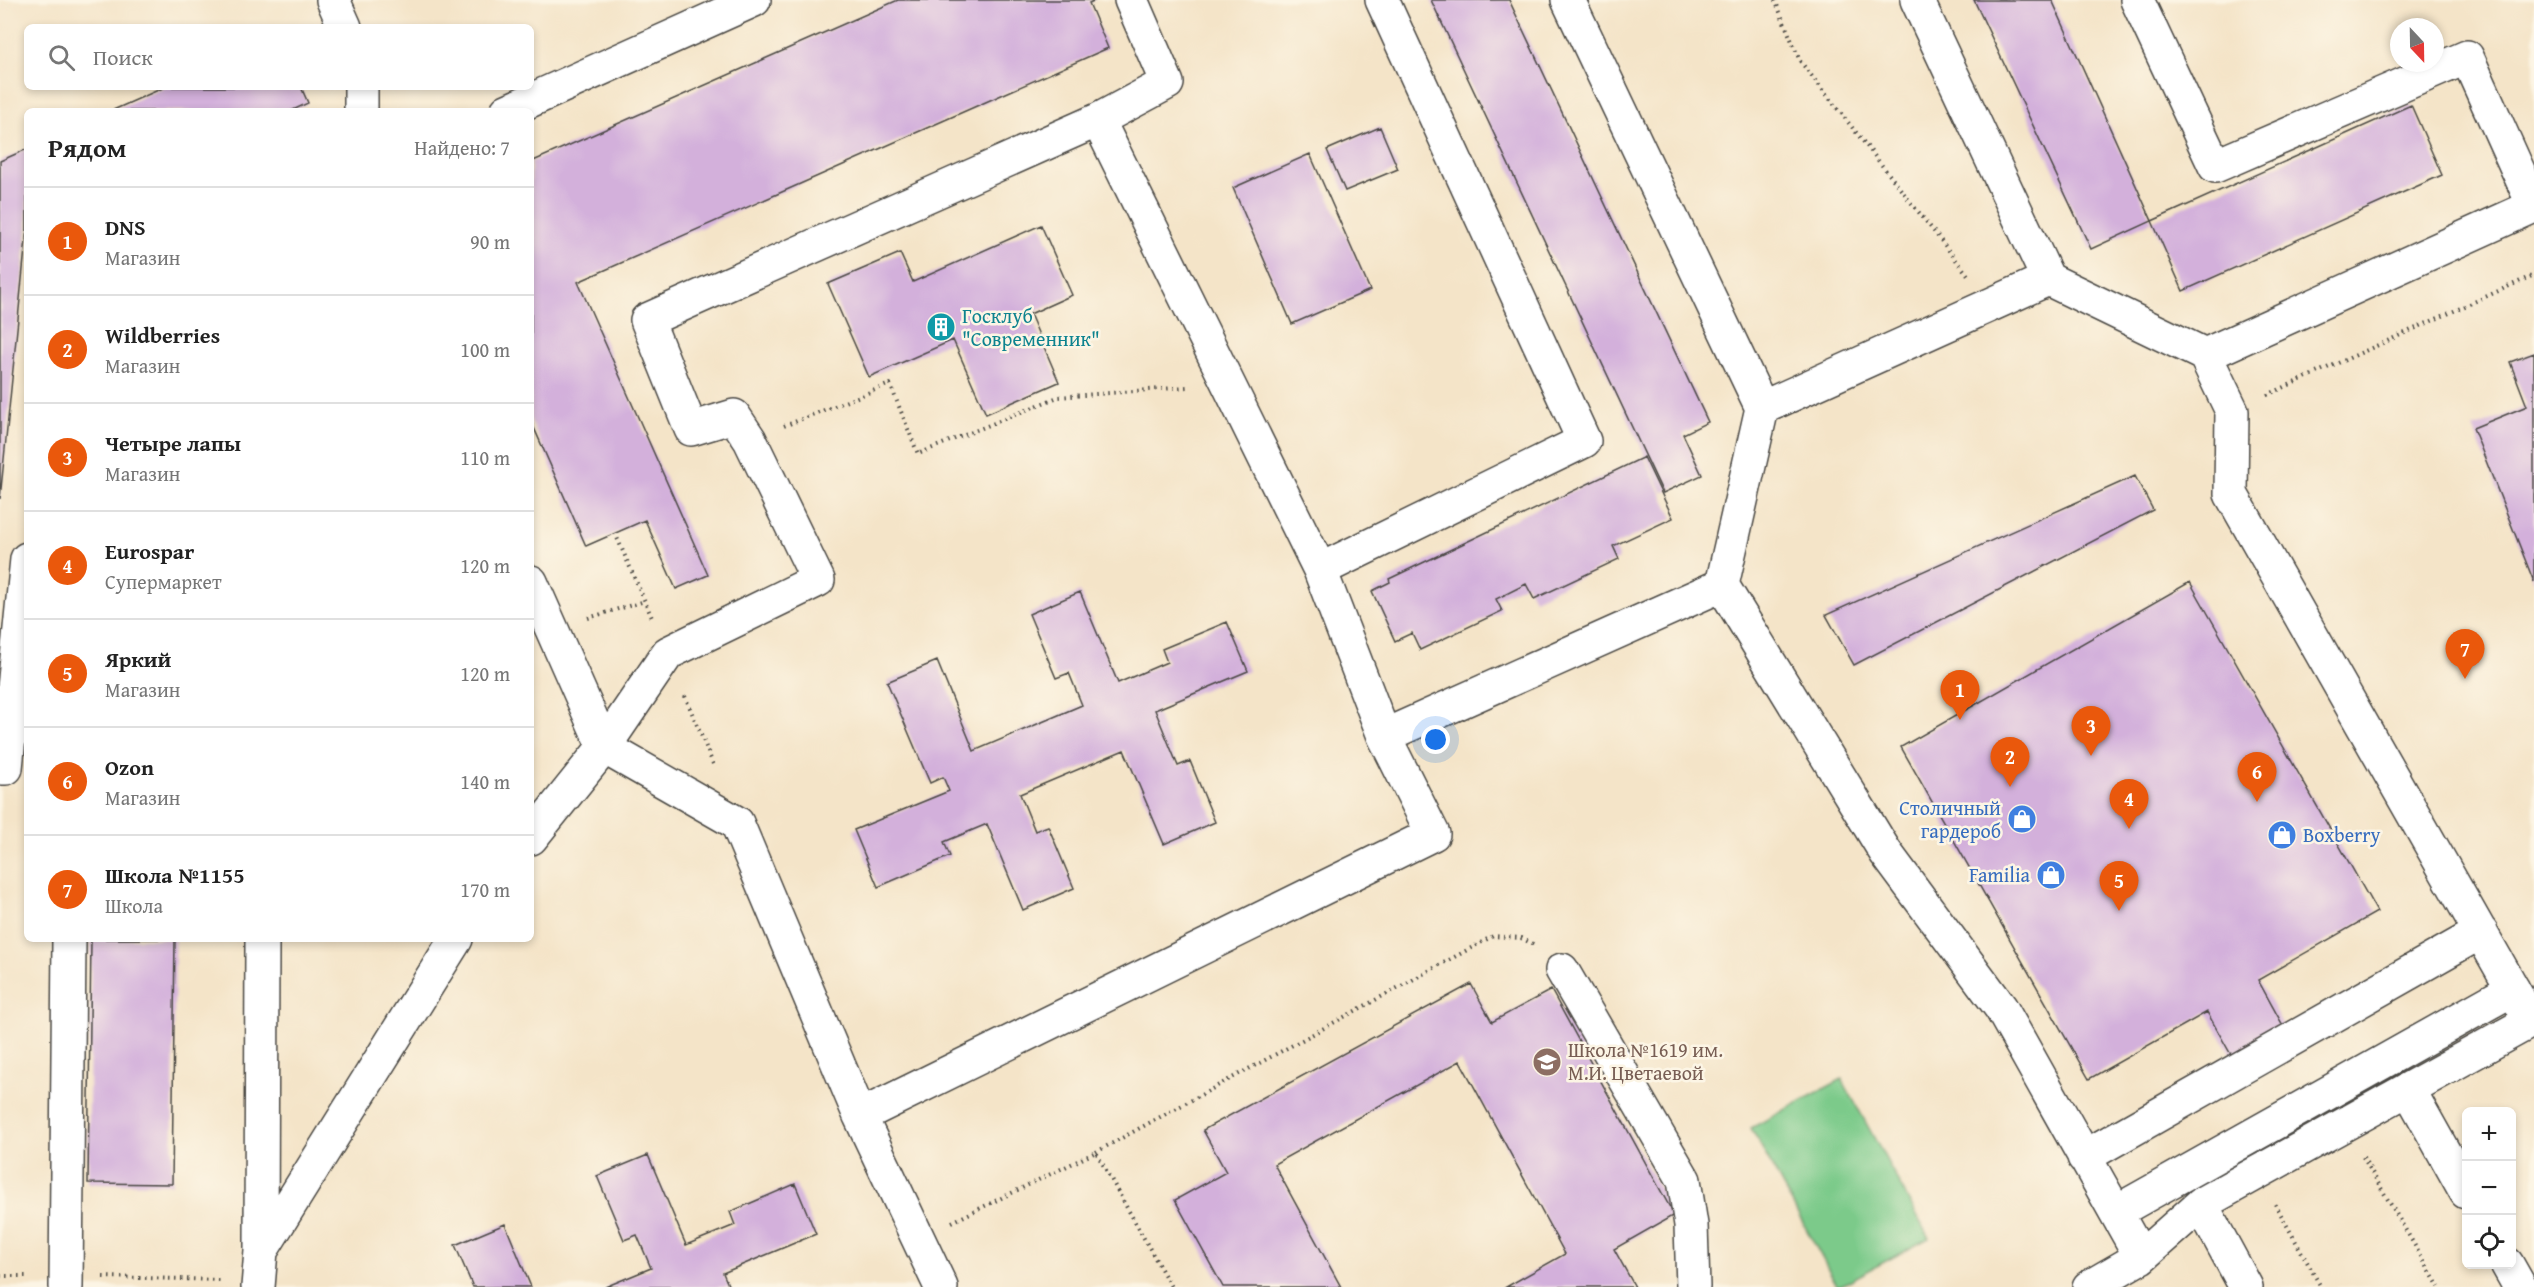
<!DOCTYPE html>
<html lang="ru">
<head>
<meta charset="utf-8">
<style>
  body { margin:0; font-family:"Gentium Book Plus",serif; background:#f2f2f2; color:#222 }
  .controls { position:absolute; right:18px; bottom:18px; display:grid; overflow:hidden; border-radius:9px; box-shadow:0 3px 9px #0003 }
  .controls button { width:54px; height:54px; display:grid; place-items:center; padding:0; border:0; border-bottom:2px solid #e0e0e0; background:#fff; color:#222; font:30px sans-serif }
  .compass { position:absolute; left:2390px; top:18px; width:54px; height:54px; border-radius:50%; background:#fff; box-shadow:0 3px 9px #0003; rotate:158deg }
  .you { position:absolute; left:1436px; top:740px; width:21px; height:21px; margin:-15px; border:4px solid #fff; border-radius:50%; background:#1a73e8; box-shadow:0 0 0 9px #1a73e833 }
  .badge { display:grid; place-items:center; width:39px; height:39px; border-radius:50%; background:#ea580c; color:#fff; font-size:20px; font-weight:700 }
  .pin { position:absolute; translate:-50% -50px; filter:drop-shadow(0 2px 3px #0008) }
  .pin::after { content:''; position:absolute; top:32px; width:21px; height:18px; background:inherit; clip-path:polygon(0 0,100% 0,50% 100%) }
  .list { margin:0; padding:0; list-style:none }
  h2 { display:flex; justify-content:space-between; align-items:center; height:78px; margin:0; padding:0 24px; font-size:26px }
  h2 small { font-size:20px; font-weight:400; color:#767676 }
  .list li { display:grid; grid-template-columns:39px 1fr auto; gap:18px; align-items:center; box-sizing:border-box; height:108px; padding:0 24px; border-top:2px solid #e0e0e0 }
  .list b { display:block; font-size:22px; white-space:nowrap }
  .list p { margin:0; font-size:20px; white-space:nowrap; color:#767676 }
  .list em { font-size:20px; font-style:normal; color:#767676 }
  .icon { flex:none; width:33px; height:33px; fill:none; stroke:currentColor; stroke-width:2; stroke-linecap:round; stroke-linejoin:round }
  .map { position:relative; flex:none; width:2534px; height:1287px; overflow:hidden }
  .search { position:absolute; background:#fff; box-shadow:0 3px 9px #0003; left:24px; top:24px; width:510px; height:66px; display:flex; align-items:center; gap:15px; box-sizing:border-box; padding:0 21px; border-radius:9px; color:#767676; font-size:22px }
  .panel { position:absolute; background:#fff; box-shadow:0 3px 9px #0003; left:24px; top:108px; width:510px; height:834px; border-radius:9px }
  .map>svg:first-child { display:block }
</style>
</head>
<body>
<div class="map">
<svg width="2534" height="1287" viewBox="0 0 2534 1287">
  <rect width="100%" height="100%" fill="#fcf5e5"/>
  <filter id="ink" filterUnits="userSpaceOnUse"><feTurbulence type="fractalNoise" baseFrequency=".0167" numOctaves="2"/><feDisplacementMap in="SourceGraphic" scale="12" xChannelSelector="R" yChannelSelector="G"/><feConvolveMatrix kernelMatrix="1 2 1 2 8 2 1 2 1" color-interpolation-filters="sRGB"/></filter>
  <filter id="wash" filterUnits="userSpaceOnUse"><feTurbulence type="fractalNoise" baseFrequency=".008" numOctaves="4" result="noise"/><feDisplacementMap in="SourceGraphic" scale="24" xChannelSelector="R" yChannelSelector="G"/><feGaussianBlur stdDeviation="1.35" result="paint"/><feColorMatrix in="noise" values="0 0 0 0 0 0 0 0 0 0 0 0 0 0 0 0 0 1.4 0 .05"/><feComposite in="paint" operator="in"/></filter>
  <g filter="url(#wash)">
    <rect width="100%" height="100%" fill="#f4e4c8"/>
    <path fill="#7cca8a" stroke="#547a5a" stroke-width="1.5" d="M1842,1079L1929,1238L1838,1287L1751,1128Z"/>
    <g id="blocks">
      <path fill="#d3b0db" d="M898,0H1096L1089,3L1108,48L578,282L708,575L676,589L645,520L586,546L531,421V162Z
        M1431,0H1509L1708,422L1683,434L1702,475L1663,493Z
        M1974,0H2052L2152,221L2091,249Z
        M165,87H301L308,103L291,111H111Z
        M2411,105L2442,175L2183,291L2152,221Z
        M1380,127L1398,169L1345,191L1327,150Z
        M27,149V229L0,499V161Z
        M1310,154L1370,290L1292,324L1233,188Z
        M1041,225L1072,295L1030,314L1059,382L986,414L953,340L869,377L828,284L900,253L913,282Z
        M2534,353V582L2473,428L2527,406L2510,362Z
        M1644,457L1673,518L1613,546L1619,559L1534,599L1526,584L1496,599L1502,611L1420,650L1412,633L1395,641L1372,591L1390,582L1389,579Z
        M2135,476L2153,510L1854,665L1826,615Z
        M2190,582L2377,912L2258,980L2286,1031L2234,1060L2207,1012L2089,1079L1901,747Z
        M1080,592L1118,683L1167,662L1162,649L1227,622L1248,671L1155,710L1178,766L1190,761L1215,822L1164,844L1124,750L1020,794L1035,831L1048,826L1074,888L1023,910L987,824L944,842L950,856L878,887L854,830L949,791L943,777L930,783L887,682L937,661L974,751L1082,705L1069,673L1056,678L1029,614Z
        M91,939H175L172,1184L88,1183Z
        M1471,984L1492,1022L1551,990L1674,1215L1614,1249L1635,1287H1506L1565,1254L1460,1061L1274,1164L1341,1287H1223L1175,1200L1226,1172L1203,1130Z
        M648,1155L686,1245L735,1225L730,1212L795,1184L816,1234L723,1273L729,1287H605L651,1268L637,1235L624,1240L597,1176Z
        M505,1224L531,1287H473L455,1245Z"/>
    </g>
  </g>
  <g filter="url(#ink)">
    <use href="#blocks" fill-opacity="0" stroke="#494743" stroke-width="1.5"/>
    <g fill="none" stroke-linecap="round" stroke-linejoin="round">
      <g stroke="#494743" stroke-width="36">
        <path id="minor" d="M333,0L345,27
          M1382,0L1584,441L1320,570L1384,736L1722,585
          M1568,0L1762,408L1722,585L1886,853L2001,1008L2141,1257L2201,1204L2531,1021L2231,494L2232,411L2205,355L2048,279L1917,0
          M2137,0L2215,166L2467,57L2534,206
          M361,111V87
          M507,111L754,0
          M1098,120L1320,570
          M2205,355L2534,206
          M1762,408L2048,279
          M531,582L604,747L737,823L860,1116L941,1287
          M0,768H6L27,559
          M531,838L604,747L668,653L818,580L750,440L734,416L691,429L647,320L1098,120L1167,83L1131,0
          M1562,970L1684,1180L1691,1225L1693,1287
          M2409,1090L2466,1192
          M860,1116L1433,834L1384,736
          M2084,1157L2481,932
          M2201,1204L2246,1287
          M2116,1212L2513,989
          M261,1251L456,939
          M2507,1264L2520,1287
          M66,1287L69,939
          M258,1287L261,1251L262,939
          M2089,1287L2141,1257"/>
      </g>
      <path stroke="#494743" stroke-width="4" stroke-dasharray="1.5 4.5" stroke-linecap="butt" d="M1775,0L1800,61L1968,275
        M2267,395L2534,275
        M784,426L890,384L918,454L1058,397L1187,387
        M615,533L653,620
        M588,618L645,601
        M685,696L713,764
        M1096,1152L1493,936L1521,938L1535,945
        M2363,1157L2439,1287
        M2275,1204L2321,1287
        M952,1222L1096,1152L1171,1287
        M0,1276H29
        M103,1277L221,1280"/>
      <use href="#minor" stroke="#fff" stroke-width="33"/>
    </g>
  </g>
  <defs>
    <g id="building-disc" transform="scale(1.5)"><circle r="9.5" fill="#0f9aa8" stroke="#fcf5e5"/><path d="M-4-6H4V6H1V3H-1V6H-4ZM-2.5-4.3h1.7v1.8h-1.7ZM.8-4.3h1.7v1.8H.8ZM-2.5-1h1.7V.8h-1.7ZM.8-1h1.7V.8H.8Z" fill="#fff"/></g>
    <g id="shop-disc" transform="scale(1.5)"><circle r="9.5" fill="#3f7fe0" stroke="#fcf5e5"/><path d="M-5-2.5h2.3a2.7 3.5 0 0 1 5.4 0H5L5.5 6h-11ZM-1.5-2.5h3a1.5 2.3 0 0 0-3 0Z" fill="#fff"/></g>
    <g id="school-disc" transform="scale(1.5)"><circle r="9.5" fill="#8d6e63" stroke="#fcf5e5"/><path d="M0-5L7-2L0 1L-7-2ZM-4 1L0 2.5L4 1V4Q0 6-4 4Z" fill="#fff"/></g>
  </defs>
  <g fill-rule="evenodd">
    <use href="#building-disc" x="941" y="327"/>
    <use href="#shop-disc" x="2022" y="819"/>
    <use href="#shop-disc" x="2282" y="835"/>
    <use href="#shop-disc" x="2051" y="875"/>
    <use href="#school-disc" x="1547" y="1062"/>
  </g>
  <g text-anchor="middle" stroke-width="5" stroke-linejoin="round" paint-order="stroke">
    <g font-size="20" fill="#0d838f" stroke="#fcf5e5" text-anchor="start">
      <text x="962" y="323">Госклуб<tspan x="962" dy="23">"Современник"</tspan></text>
    </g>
    <g font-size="20" fill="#366cbe" stroke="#fcf5e5" text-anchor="end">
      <text x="2001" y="815">Столичный<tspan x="2001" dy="23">гардероб</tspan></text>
      <text x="2303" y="842" text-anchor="start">Boxberry</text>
      <text x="2030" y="882">Familia</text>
    </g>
    <g font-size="20" fill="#785e54" stroke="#fcf5e5" text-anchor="start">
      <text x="1568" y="1057">Школа №1619 им.<tspan x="1568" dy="23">М.И. Цветаевой</tspan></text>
    </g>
  </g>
</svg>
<div class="controls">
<button>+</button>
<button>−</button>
<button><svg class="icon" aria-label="locate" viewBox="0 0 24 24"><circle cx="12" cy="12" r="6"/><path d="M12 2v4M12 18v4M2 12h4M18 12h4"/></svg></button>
</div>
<svg class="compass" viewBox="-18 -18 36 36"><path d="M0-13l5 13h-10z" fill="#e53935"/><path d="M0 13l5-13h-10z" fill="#767676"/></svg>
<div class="you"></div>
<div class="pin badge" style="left:1960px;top:720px">1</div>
<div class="pin badge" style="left:2010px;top:787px">2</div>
<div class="pin badge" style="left:2091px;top:756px">3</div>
<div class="pin badge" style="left:2129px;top:829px">4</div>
<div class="pin badge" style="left:2119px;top:911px">5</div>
<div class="pin badge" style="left:2257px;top:802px">6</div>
<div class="pin badge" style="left:2465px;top:679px">7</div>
<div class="search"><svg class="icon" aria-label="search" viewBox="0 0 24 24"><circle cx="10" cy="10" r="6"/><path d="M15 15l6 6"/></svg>Поиск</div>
<section class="panel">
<h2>Рядом<small>Найдено: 7</small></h2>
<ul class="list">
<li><span class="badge">1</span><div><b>DNS</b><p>Магазин</p></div><em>90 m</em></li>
<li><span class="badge">2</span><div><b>Wildberries</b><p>Магазин</p></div><em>100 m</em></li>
<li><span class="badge">3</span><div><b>Четыре лапы</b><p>Магазин</p></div><em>110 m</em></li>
<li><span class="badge">4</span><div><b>Eurospar</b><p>Супермаркет</p></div><em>120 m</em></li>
<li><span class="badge">5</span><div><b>Яркий</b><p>Магазин</p></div><em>120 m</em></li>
<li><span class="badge">6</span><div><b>Ozon</b><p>Магазин</p></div><em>140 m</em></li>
<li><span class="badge">7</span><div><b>Школа №1155</b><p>Школа</p></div><em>170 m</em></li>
</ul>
</section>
</div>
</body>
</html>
